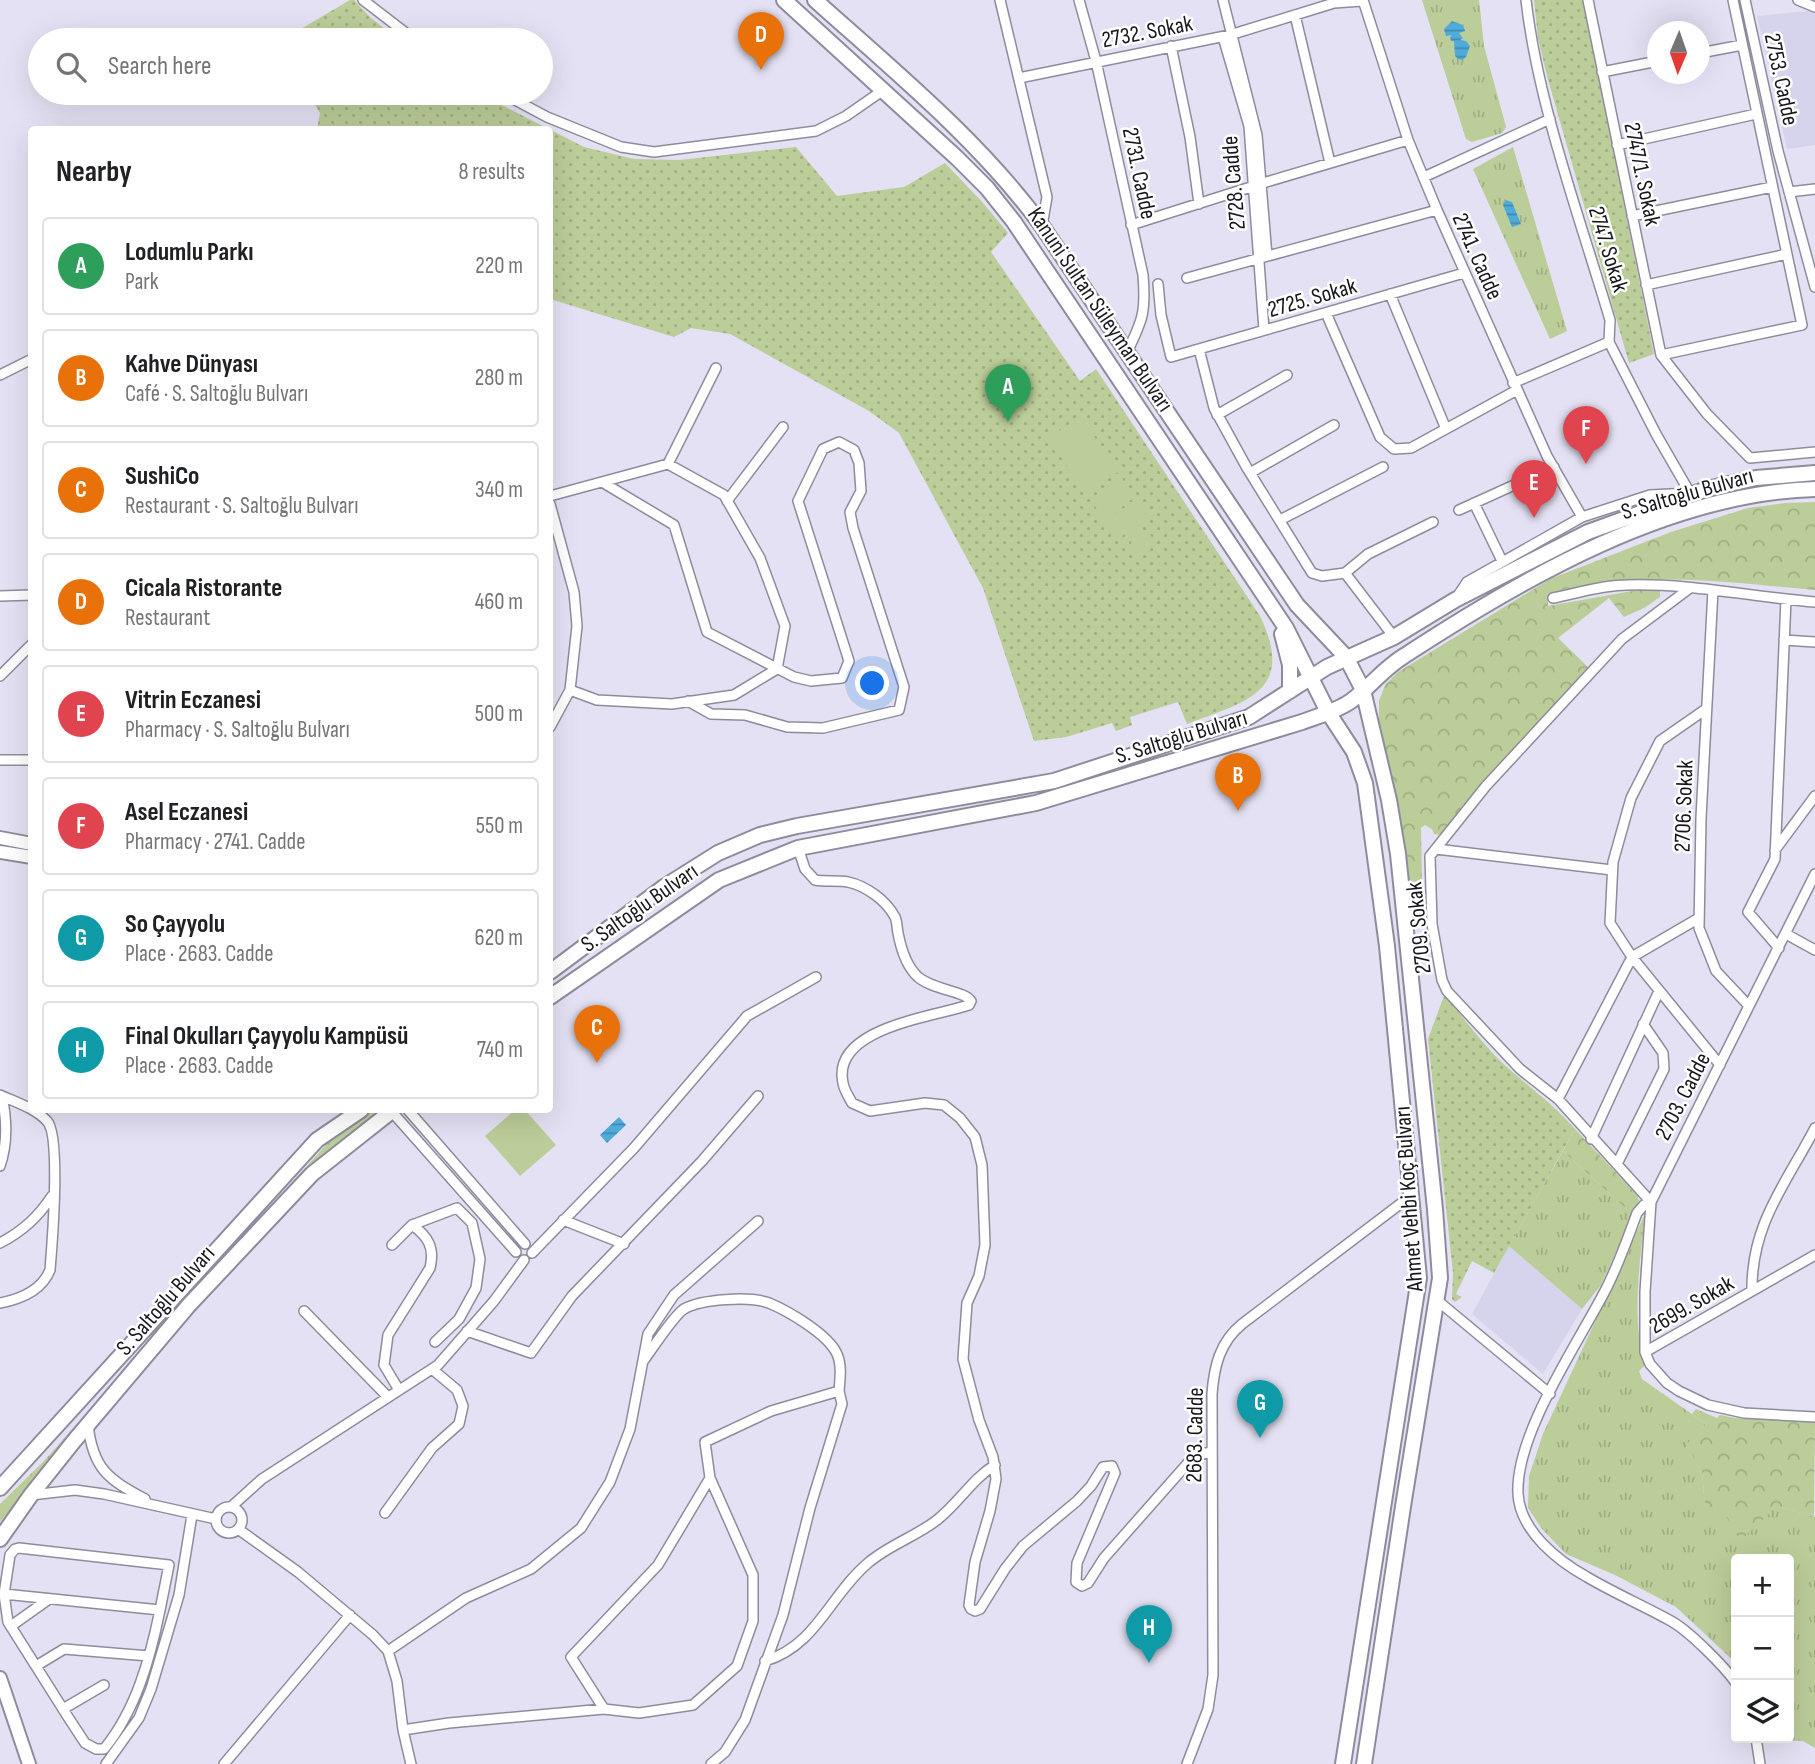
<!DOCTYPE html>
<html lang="en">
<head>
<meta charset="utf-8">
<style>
  body { margin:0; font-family:"Sofia Sans Condensed",sans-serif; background:#f2f2f2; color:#202124 }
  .controls { position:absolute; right:21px; bottom:21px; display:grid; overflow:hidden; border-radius:7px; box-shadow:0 7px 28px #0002 }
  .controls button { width:63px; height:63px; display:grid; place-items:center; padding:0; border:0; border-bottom:2px solid #e0e0e0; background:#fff; color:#202124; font:35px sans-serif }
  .compass { position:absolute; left:1647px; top:21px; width:63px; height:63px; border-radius:50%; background:#fff; box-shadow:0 7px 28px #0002; rotate:182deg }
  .you { position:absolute; left:873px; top:684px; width:24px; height:24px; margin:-18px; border:5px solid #fff; border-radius:50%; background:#1a73e8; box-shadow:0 0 0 10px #1a73e833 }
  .badge { display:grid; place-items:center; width:46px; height:46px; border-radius:50%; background:#2e7680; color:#fff; font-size:23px; font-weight:700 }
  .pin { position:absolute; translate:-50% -58px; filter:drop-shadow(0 2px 4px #0008) }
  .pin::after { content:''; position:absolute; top:37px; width:24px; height:21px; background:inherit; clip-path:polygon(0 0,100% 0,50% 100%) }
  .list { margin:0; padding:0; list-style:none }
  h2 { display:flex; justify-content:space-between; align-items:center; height:91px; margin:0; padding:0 28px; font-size:30px }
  h2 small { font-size:23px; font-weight:400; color:#757577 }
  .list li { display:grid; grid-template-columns:46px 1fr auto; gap:21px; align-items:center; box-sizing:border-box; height:98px; margin:0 14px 14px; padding:0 14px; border:2px solid #e0e0e0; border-radius:7px }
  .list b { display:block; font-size:26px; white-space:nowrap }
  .list p { margin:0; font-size:23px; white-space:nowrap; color:#757577 }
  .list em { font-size:23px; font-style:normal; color:#757577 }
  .icon { flex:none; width:38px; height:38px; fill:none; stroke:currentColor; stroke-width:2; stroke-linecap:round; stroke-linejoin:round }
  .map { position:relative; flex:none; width:1815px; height:1764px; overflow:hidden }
  .search { position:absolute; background:#fff; box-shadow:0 7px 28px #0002; left:28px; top:28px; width:525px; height:77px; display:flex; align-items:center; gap:18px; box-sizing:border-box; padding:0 24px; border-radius:38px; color:#757577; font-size:26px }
  .panel { position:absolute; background:#fff; box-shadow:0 7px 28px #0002; left:28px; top:126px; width:525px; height:987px; border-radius:7px }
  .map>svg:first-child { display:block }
</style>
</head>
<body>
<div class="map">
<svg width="1815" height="1764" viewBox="0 0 1815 1764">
  <defs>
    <pattern id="grass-tufts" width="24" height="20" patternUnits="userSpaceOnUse" patternTransform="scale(1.75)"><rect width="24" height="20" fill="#bbcd98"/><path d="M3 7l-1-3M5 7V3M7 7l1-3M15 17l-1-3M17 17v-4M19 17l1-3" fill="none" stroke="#a0af83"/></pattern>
    <pattern id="forest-crowns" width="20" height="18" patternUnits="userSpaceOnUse" patternTransform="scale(1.75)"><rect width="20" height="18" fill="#bbcd98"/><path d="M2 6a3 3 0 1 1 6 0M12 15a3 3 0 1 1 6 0" fill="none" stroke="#a0af83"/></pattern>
    <pattern id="park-dots" width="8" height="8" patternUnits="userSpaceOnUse" patternTransform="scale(1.75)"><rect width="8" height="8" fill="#bbcd98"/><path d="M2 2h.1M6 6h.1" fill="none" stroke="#a0af83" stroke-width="1.8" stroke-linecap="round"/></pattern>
    <pattern id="water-rules" width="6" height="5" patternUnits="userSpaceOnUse" patternTransform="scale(1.75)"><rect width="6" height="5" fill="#4fabda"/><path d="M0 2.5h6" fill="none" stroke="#418ab0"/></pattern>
  </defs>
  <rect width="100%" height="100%" fill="#e3e1f3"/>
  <path fill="#d6d3ec" d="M1809,11L1815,12V145L1787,149L1757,16Z
    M1509,1246L1582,1309L1543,1374L1472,1314Z"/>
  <path fill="url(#grass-tufts)" d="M1422,0H1479L1484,46L1506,127L1502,133L1472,142L1466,139Z
    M1513,147L1567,331L1550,339L1473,169Z
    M1563,1151L1633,1215L1601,1285L1582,1309L1509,1246Z
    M1645,1214C1640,1261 1631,1319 1645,1365L1639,1371L1642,1379L1706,1424L1687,1445L1702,1471L1705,1508L1777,1506L1815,1517V1748L1803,1741L1784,1740L1781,1738H1789V1559H1736V1663L1676,1607L1615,1575L1566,1554L1542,1529L1528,1508L1529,1476L1543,1434Z"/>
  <path fill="url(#forest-crowns)" d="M1815,502V590C1732,583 1627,567 1548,596V606L1649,588L1660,589V597L1644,608L1624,617L1609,598L1558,638L1589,668L1440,835L1434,834L1432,829L1425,825L1421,828L1422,888H1405L1404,843L1379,724V701L1385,685L1398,672L1550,579L1671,532L1748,508L1785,503Z
    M357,1110H370L377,1116L350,1135L322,1159L76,1432L0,1522V1504L43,1462Z
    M1575,1129L1637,1195L1639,1201L1633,1215L1563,1151Z
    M1696,1409L1717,1418L1720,1415L1735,1418L1815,1422L1814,1517L1777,1506L1740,1541L1726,1516L1705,1508L1702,1471L1686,1445L1706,1424L1692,1414Z"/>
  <path fill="url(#park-dots)" d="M350,0H354L371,18L399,40H282Z
    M1534,0H1583L1654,354L1629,363L1547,76L1538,38Z
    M308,93H478L584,147L634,159L680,160L796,147L837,196L904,187L945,163L984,204L1008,233L991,252L1080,381L1096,369L1260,616C1296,692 1247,701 1187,724L1178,702L1130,717L1132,725L1116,731L1112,723L1066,737L1034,741L983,588L899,433L869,411L730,334L691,328L674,337L550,299V130L317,129L320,113Z
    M1445,993C1460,1015 1489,1052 1509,1069C1532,1089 1555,1106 1575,1129L1494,1273L1472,1261L1456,1294L1462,1297L1455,1302L1452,1299L1453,1273L1428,1039Z"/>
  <path fill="#bbcd98" d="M1081,417L1118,472L1085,494L1048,438Z
    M1122,478L1135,497L1103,519L1090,499Z
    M1136,500L1149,519L1116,540L1104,521Z
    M1131 542a11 11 0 1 1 22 0a11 11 0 1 1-22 0Z
    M515,1110H525L556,1145L520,1176L485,1136Z"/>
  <path fill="url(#water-rules)" d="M1452,21L1463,25L1465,31L1459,33L1463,38L1460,40L1466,41L1470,46L1466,57L1462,60L1458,59L1455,56L1454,41H1451L1450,37L1452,35L1446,36L1444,29Z
    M1506,200L1512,202L1521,224L1512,227L1503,205Z
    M619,1117L626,1125L607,1143L600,1135Z"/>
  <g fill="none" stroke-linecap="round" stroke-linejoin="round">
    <g stroke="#8e8c9c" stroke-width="12">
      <path id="street" d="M363,0L415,40
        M1000,0L1047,197L1042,226
        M1079,0L1096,61L1143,275C1146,311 1143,320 1127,352
        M1223,0L1257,135L1267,256
        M1363,0L1408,140L1437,210L1547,456L1582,517
        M1588,0L1661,355L1707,414L1750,458L1815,452
        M1745,0L1778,151L1815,287
        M1798,0L1815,7
        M1295,15L1330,163
        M1223,37L1249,126L1264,330
        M1171,46L1190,137L1199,204
        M1700,53L1742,45
        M1602,72L1658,61
        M1019,78L1230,35L1334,3L1362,1
        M502,93L547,117L621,147L654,152L816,131L846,116L882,91
        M1617,145L1756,114
        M1424,177L1550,119
        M1263,183L1408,140
        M1789,192L1815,189
        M1632,216L1772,187
        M1131,225L1254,186
        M1187,278L1437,210
        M1158,284L1161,315L1171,357L1464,273
        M1646,285L1787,254
        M1390,294L1446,429
        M1326,313L1380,437L1394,449L1411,448L1517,390
        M1199,349L1214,408L1247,468L1312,573L1322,576L1345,573
        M1661,355L1802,325L1733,0
        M0,375L32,359
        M1513,383L1609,342
        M1217,415L1287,375
        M668,464L716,368
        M1250,473L1334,425
        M602,482L674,525L707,632L794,677L811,681L842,678L849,661L798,501L823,449L839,442L854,450L859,463L861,491L850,512L853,528L904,687L899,710L823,728L787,727L745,715L711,714L688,701
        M550,496L668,464L724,495L760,558L785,626L777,669L734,695L672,704L597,700L570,690
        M727,501L783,427
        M1474,503L1502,561
        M550,504L574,592L577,626L570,690L550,727
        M1459,510L1554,467
        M1280,520L1383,467
        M1345,573L1368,554L1433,522
        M1345,573L1394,637
        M1690,588L1622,639L1486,786L1430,856L1432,924L1442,980L1447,991L1520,1069L1558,1099L1651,1202L1644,1205L1637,1213C1628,1238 1619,1263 1607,1287C1580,1341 1515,1433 1518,1494C1520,1531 1558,1561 1587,1577C1614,1593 1644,1606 1671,1621C1689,1631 1724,1666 1736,1683
        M1713,590L1701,818L1699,928L1716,971L1749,1006
        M0,596L32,595
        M1457,597L1467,582L1582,517L1650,495L1690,493L1656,434L1609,342L1610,320C1580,218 1538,105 1526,0
        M1553,598C1578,593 1602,585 1627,585C1690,583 1753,597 1815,602
        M1784,640L1815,642
        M0,676L32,644
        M1706,709L1660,741L1631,798L1613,862L1610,923L1632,957L1720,1065
        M0,760H32
        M798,848L805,869L815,880C826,882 837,880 848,882C866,886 886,900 895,917C897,921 897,928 898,933C901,949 906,966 918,977C933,990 965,991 971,1001L969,1005C933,1017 831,1028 843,1083C844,1090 849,1097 852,1103L870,1111L925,1103L944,1105L960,1118L975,1137L982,1165L985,1245L979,1276L967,1303L963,1359L979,1420L993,1457L996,1479L990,1511L975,1562L969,1605L971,1609L975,1611L980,1609L1005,1569L1023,1546L1077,1501L1091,1486L1103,1467L1112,1466L1115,1473L1077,1563L1076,1582L1082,1586L1088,1583L1104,1558L1195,1455L1212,1452
        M1436,849L1612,870
        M1775,850L1815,796
        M1815,874L1651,1202L1645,1292V1352L1650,1364L1667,1383L1679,1391L1708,1405L1744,1413L1815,1417
        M1786,934L1815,950
        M1779,948L1748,912L1775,859L1786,599
        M0,1095C15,1102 35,1108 47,1121C61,1135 52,1246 50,1270C42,1290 21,1299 0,1303
        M1558,1099L1632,957L1699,918
        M408,1110L525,1244
        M393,1113L516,1252
        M1591,1139L1659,991
        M1617,1164L1664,1069L1663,1053L1643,1024
        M0,1166C8,1143 7,1120 2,1096
        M563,1220L624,1244
        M412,1225L457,1208L472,1223L480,1259L476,1288L459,1319L435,1342
        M0,1243C23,1231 38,1217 52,1196
        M392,1245L412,1225C428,1236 435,1248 430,1268L388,1335L384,1365L399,1390
        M532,1253L634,1148L747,1016L816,977
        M1752,1291C1751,1224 1786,1184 1815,1128
        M1438,1301L1550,1394
        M304,1311L388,1397
        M467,1331L531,1353L572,1296L702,1161L758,1096
        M1645,1352L1815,1255
        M644,1360C652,1349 675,1314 684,1309C701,1299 750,1296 769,1303C788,1311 828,1334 837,1354C842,1365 840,1379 839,1391
        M88,1425C93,1469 108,1479 145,1499
        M31,1495L75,1490L104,1494L216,1519
        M231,1507L262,1479L438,1365L494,1301L524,1260
        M216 1520a13 13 0 1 1 26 0a13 13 0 1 1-26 0Z
        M385,1513L432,1448L459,1424L463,1406L457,1390L432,1369
        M238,1529L298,1572L373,1635L388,1651L397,1681L403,1730L411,1764
        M4,1594L160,1610C150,1659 136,1710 104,1749H96L85,1743L68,1717L8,1622Z
        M4,1594L10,1555L15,1549L19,1548L169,1565L160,1610
        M11,1626L49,1599
        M388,1651L466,1598L531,1569L581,1528L610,1482L630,1429L648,1334L674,1295L758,1221
        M765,1661C816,1646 830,1595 868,1563C889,1545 915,1537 937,1520C958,1504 972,1479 995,1465
        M36,1666L64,1649L149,1656
        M63,1709L104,1685
        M604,1709L571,1657L658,1565L710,1478
        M403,1730L449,1723L604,1709L639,1713L693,1705L737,1666L753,1621V1575L710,1478L705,1442L771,1411L839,1391L842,1404L810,1508L783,1615L745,1720L725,1752L711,1764
        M1756,1738L1760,1764
        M106,1764L139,1718L151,1689L179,1595L192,1515
        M224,1764L350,1615
        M1187,1764L1208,1709L1213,1675L1212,1394C1214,1366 1220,1342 1242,1324L1412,1195"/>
    </g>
    <g stroke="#8e8c9c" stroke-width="16">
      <path id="secondary" d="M0,838L32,844
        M0,852L32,857
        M0,1678L29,1764"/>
    </g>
    <g stroke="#8e8c9c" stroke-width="18">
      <path id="primary" d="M784,0L957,158L987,188L1014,222L1286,628L1328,712L1354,752L1365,783L1387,946L1419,1278L1343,1764
        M815,0C893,70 980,141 1042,226L1297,605L1346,657L1363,690L1389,800L1398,854L1435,1209L1440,1278L1404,1500L1364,1764
        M1282,634L1290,665V691
        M550,972L664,887L718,853L760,835L797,826L1054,781L1249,717L1327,667L1394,637L1455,600L1588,532L1707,489L1756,478L1815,473
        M550,997L719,880L798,848L1036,803L1302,722C1318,716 1337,711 1351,701C1370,687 1384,668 1404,656C1523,578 1670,493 1815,489
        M0,1488L317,1140L361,1110
        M0,1539L31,1495L74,1441L189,1305L312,1174L388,1114"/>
    </g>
    <use href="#street" stroke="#fff" stroke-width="9"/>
    <use href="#secondary" stroke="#fff" stroke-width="12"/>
    <use href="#primary" stroke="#fff" stroke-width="14"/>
  </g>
  <g text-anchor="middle" stroke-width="5" stroke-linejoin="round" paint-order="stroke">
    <g font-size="23" fill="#18171d" stroke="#fff">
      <text transform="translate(1147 31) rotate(-11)" y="8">2732. Sokak</text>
      <text transform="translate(1782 79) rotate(78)" y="8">2753. Cadde</text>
      <text transform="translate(1140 173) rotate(78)" y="8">2731. Cadde</text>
      <text transform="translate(1643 174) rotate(78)" y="8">2747/1. Sokak</text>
      <text transform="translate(1233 183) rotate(-95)" y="8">2728. Cadde</text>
      <text transform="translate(1609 249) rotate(73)" y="8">2747. Sokak</text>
      <text transform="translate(1478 256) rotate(66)" y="8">2741. Cadde</text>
      <text transform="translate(1312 297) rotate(-16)" y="8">2725. Sokak</text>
      <text transform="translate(1101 309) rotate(56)" y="8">Kanuni Sultan Süleyman Bulvarı</text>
      <text transform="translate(1687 493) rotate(-16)" y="8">S. Saltoğlu Bulvarı</text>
      <text transform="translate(1181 736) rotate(-17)" y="8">S. Saltoğlu Bulvarı</text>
      <text transform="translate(1683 806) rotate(-88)" y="8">2706. Sokak</text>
      <text transform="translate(639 907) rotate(-35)" y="8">S. Saltoğlu Bulvarı</text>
      <text transform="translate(1418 928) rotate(-96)" y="8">2709. Sokak</text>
      <text transform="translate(1682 1096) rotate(-63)" y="8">2703. Cadde</text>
      <text transform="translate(1408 1199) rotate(-94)" y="8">Ahmet Vehbi Koç Bulvarı</text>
      <text transform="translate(165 1300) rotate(-49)" y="8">S. Saltoğlu Bulvarı</text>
      <text transform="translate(1691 1304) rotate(-30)" y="8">2699. Sokak</text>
      <text transform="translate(1194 1435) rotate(-89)" y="8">2683. Cadde</text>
    </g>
  </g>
</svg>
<div class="controls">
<button>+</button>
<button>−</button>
<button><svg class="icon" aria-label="layers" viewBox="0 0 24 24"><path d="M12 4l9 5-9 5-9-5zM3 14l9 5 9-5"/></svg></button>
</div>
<svg class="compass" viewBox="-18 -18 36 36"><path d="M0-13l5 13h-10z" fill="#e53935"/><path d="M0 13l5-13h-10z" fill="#757577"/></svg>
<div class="you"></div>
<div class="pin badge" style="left:1008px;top:422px;background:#2e9e5b">A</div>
<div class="pin badge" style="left:1238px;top:811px;background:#e8710a">B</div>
<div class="pin badge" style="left:597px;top:1063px;background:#e8710a">C</div>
<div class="pin badge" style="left:761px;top:70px;background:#e8710a">D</div>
<div class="pin badge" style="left:1534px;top:518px;background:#e0444e">E</div>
<div class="pin badge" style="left:1586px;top:464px;background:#e0444e">F</div>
<div class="pin badge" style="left:1260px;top:1438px;background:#0f9aa8">G</div>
<div class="pin badge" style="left:1149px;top:1663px;background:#0f9aa8">H</div>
<div class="search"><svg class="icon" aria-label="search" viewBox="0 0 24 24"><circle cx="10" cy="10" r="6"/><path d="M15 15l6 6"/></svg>Search here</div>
<section class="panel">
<h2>Nearby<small>8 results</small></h2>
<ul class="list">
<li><span class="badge" style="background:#2e9e5b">A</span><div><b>Lodumlu Parkı</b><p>Park</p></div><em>220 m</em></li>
<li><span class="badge" style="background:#e8710a">B</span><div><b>Kahve Dünyası</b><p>Café · S. Saltoğlu Bulvarı</p></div><em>280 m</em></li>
<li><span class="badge" style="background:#e8710a">C</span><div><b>SushiCo</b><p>Restaurant · S. Saltoğlu Bulvarı</p></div><em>340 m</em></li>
<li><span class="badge" style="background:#e8710a">D</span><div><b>Cicala Ristorante</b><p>Restaurant</p></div><em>460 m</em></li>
<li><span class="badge" style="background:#e0444e">E</span><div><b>Vitrin Eczanesi</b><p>Pharmacy · S. Saltoğlu Bulvarı</p></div><em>500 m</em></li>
<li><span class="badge" style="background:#e0444e">F</span><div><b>Asel Eczanesi</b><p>Pharmacy · 2741. Cadde</p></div><em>550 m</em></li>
<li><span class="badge" style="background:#0f9aa8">G</span><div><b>So Çayyolu</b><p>Place · 2683. Cadde</p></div><em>620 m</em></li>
<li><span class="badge" style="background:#0f9aa8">H</span><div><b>Final Okulları Çayyolu Kampüsü</b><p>Place · 2683. Cadde</p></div><em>740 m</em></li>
</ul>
</section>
</div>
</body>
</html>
